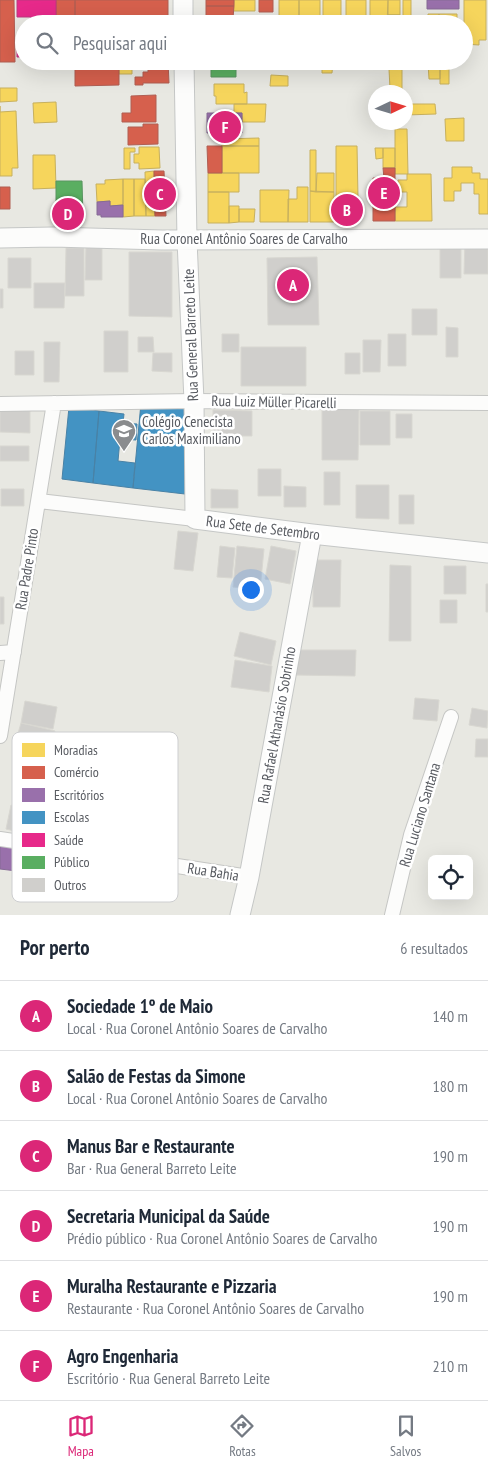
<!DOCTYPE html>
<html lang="pt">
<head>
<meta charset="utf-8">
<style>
  body { margin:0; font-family:"PT Sans Narrow",sans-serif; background:#f6f6f7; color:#1f2937 }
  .controls { position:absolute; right:15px; bottom:15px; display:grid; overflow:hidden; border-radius:8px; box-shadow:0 5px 20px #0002 }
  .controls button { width:45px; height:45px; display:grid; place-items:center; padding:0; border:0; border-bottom:1px solid #e0e1e3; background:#fff; color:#1f2937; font:25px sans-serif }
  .compass { position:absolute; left:368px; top:85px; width:45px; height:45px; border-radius:50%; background:#fff; box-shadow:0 5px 20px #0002; rotate:86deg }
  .you { position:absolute; left:250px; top:589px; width:18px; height:18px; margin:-12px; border:4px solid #fff; border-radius:50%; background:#1a73e8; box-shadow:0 0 0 8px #1a73e833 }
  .badge { display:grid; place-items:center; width:32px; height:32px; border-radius:50%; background:#db2777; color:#fff; font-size:16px; font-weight:700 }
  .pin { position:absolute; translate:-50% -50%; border:2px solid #fff; box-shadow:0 1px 5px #0006 }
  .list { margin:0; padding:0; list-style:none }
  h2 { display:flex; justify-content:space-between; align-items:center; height:65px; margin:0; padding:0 20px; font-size:21px }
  h2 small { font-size:16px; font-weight:400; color:#747a83 }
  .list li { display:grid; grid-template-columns:32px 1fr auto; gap:15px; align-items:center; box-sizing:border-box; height:70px; padding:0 20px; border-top:1px solid #e0e1e3 }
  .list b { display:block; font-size:19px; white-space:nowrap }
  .list p { margin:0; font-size:16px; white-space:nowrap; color:#747a83 }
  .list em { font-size:16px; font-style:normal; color:#747a83 }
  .icon { flex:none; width:28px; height:28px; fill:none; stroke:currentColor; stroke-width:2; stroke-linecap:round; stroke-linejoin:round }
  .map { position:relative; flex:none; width:488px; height:915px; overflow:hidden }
  .search { position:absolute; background:#fff; box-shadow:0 5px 20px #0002; left:15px; right:15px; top:15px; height:55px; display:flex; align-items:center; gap:12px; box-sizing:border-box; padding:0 18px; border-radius:28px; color:#747a83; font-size:19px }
  .sheet { height:485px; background:#fff }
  nav { display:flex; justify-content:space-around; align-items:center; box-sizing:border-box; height:70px; border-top:1px solid #e0e1e3; background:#fff; font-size:14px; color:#747a83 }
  nav a { display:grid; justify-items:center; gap:2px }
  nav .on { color:#db2777 }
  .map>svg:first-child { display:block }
</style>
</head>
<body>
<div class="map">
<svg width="488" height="915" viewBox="0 0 488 915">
  <rect width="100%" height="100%" fill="#e8e8e2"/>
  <path fill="#f6d55c" stroke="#c7b05e" d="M234,0H255V11H233Z
    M279,0H299V24H279Z
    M299,0H320V22H299Z
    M323,0H341V24H323Z
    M346,0H366V24H346Z
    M370,0H388L387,24H370Z
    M388,0H400V15H388Z
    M403,0H411V16H403Z
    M464,0H486V40H479V45L464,44Z
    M428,14H439V24H428Z
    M439,14H457V24H439Z
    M388,15H400V24H387Z
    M403,16H417V24H403Z
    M238,18V24H206V19Z
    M119,61H132V74H119Z
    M322,61H333L332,73H322Z
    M428,63H440V79H429Z
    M440,63H449V84H440Z
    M402,68V89H390L389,69Z
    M271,75L288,76V86H270Z
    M214,84H244V93L247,92V104H216V96H214Z
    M0,88H17V101L0,102Z
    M56,102L57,122L34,123L33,103Z
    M234,104H266L265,122H242V113H234Z
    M406,104H435L436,114L406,115Z
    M0,106V112L16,111L18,168H12V176H0Z
    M464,118V141H446L445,119Z
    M395,129H407L408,174H395Z
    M259,138V146H222V139Z
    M222,146H259V173H222Z
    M336,146H357L358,198L336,197Z
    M139,147H159L160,168L139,169V163H134V154H139Z
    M124,148H135V152H130V169H124Z
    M375,148H383V158L376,159Z
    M383,148H395V168H383Z
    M310,150H316V192L310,191Z
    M33,155H55L56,188L33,189Z
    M452,167H472V173H480V179H488V214H479V194H474V183H461V191H454V201H444V178H452Z
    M154,171L155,216H146L145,172Z
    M208,173H239V192H208Z
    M317,173H334V192H316Z
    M407,174H431L432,221H395V207H407V192H399L398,180H407Z
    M123,179H134V216L123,217Z
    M123,179V205L110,206V201L97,202L96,184H105V180Z
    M134,179H145L146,216H134Z
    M297,187H308V222H288V199H297Z
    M260,190H289L288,222H260Z
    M310,191L334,192V222H310Z
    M208,192H229V223H208Z
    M336,197L358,198L357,222H335Z
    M229,206H239V222L229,223Z
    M239,209H255L254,222H239Z"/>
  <path fill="#d6604d" stroke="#b05e53" d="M0,0H14L15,62H0Z
    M56,0H75V24H56Z
    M75,0H168V17H166V24H75Z
    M206,0H234V6H206Z
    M259,0H273V12H259Z
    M206,6H234L233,18L206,19Z
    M75,61H119V85L75,86Z
    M154,61H168L169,83H143V85H135V77H143V72H148V67H154Z
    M156,95V122H122V113H131V96Z
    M143,124H158V144L128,145V127H143Z
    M207,146H222V173H208Z
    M383,168H395V221H373V178H384Z
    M154,171H164L166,216H155Z
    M0,187H10V209H0Z"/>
  <path fill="#9970ab" stroke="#866a95" d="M427,0H459V9H427Z
    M207,113H242V133H207Z
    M110,201V206L123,205V217H101V215H97V202Z
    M0,844L21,848L17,871L0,869Z"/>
  <path fill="#4393c3" stroke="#4982a6" d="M141,403H184L185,494L133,488Z
    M69,407L99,411L93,483L62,479Z
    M99,411L124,414L123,423L137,424L136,440L120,439L118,461L135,463L133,488L93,483Z"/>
  <path fill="#e7298a" stroke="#bc387e" d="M17,0H56V24H31V17H17Z
    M17,38H24V57H17Z"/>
  <path fill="#5aae61" stroke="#599561" d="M211,61H236V77H211Z
    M56,181H82L83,217L56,218Z"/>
  <path fill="#d0cfcc" stroke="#d8d7d1" d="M465,240H488V274H464Z
    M86,243H102V280H85Z
    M440,244H461V278H440Z
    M66,248H84V296H65Z
    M129,252H172V317L129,316Z
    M317,257L319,325H268L267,258Z
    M8,258H31V288H8Z
    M34,283H65L64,308H34Z
    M0,289H3V308H0Z
    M412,309H437V335H412Z
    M446,327L458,328V357H446Z
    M104,331H128V372H104Z
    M222,334H239V352H222Z
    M388,334H406V366H388Z
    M138,337H153L154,352H138Z
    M363,340H381L380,372H363Z
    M44,342H60L59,382H44Z
    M241,347H306V386H241Z
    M15,351H34V375H15Z
    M153,353H172V372L152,371Z
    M345,353H360V374H345Z
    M0,407H30V433L0,432Z
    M322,407L359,408L358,460H322Z
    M213,410L252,411V436H213Z
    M360,411H390V445H360Z
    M396,414H412V438H396Z
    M0,446H29V461H0Z
    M258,469H281V496H258Z
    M324,472H340V505H324Z
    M356,485H389V519L356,518Z
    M284,486L306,487V507H284Z
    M1,489H24V506H1Z
    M211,489L238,490V508H211Z
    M399,495H414V524H399Z
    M178,531L198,533L193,571L174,569Z
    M220,546L235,548L232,578L217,577Z
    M237,546L264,549L260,590L233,587Z
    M271,546L296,551L290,584L265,579Z
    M313,560H341L340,607H313Z
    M390,565L411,566V641H389Z
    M444,566H466V594H444Z
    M486,584H488V612H486Z
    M0,597H4V624H0Z
    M440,600H457V623H440Z
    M240,632L276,641L271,665L234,656Z
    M295,650H356L355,676L295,675Z
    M235,660L272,666L269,692L231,687Z
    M415,698L439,700L437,721L413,719Z
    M25,701L57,707L53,729L21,723Z
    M472,708L488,711L487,728L469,725Z
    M21,723L55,731L49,753L15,744Z
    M476,739H488V757H475Z
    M11,805L27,808L22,833L6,829Z"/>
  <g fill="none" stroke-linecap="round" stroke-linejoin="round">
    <g stroke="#c5c6c4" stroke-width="16">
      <path id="street" d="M0,404L194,401L488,403
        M39,501L195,519
        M0,653L14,652
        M0,736L54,403
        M0,839L249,877
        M392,915L411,835L451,717"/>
    </g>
    <g stroke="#c5c7c6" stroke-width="21">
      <path id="secondary" d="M183,0V24
        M184,61L187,240L194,401L195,519L312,534L488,553
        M0,238L53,237L162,240L488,239
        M240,915L249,877L312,534"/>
    </g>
    <use href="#street" stroke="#fcfcfb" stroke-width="14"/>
    <use href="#secondary" stroke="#fcfcfb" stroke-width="19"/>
  </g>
  <defs>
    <g id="school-pin" transform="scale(1.25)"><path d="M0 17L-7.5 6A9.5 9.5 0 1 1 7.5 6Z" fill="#8a8c8e" stroke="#fff"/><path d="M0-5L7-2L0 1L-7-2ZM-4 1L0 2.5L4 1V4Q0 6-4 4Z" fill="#fff"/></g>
  </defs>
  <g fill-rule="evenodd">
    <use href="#school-pin" x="124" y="431"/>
  </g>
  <g text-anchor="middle" stroke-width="5" stroke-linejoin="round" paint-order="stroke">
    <g font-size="15" fill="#585b61" stroke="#fff">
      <text x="244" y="244">Rua Coronel Antônio Soares de Carvalho</text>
      <text transform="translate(191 335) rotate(-92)" y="5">Rua General Barreto Leite</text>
      <text transform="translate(274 402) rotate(1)" y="5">Rua Luiz Müller Picarelli</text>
      <text transform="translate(263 528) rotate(7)" y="5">Rua Sete de Setembro</text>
      <text transform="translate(27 569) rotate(-81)" y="5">Rua Padre Pinto</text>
      <text transform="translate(277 725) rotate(-80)" y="5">Rua Rafael Athanásio Sobrinho</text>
      <text transform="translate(420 815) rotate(-73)" y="5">Rua Luciano Santana</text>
      <text transform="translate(213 872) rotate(9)" y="5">Rua Bahia</text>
    </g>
    <g font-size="15" fill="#585b61" stroke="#fff" text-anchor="start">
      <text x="142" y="427">Colégio Cenecista<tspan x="142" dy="17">Carlos Maximiliano</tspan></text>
    </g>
  </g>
  <rect x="12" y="732" width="166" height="170" rx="8" fill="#fff" stroke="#cdced0" stroke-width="1"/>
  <rect x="22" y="743" width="23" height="14" fill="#f6d55c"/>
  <rect x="22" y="766" width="23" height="13" fill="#d6604d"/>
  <rect x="22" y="788" width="23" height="14" fill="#9970ab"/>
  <rect x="22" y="811" width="23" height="13" fill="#4393c3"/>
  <rect x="22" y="833" width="23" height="14" fill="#e7298a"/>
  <rect x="22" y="856" width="23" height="13" fill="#5aae61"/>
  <rect x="22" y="878" width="23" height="14" fill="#d0cfcc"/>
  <g font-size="14" fill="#585b61">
    <text x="54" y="755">Moradias</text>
    <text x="54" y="777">Comércio</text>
    <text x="54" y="800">Escritórios</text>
    <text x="54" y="822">Escolas</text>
    <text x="54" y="845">Saúde</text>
    <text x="54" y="867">Público</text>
    <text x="54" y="890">Outros</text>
  </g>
</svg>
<div class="controls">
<button><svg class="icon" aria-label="locate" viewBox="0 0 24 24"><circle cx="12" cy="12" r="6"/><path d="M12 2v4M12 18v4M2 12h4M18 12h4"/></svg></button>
</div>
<svg class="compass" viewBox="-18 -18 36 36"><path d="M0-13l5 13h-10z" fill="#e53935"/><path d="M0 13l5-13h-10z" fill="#747a83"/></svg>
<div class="you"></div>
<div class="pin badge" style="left:293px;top:285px">A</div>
<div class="pin badge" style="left:347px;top:210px">B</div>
<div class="pin badge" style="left:160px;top:194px">C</div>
<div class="pin badge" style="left:68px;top:214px">D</div>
<div class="pin badge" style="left:384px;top:193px">E</div>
<div class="pin badge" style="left:225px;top:127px">F</div>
<div class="search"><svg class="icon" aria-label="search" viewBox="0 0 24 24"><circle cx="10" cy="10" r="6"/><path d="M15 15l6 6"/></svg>Pesquisar aqui</div>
</div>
<section class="sheet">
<h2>Por perto<small>6 resultados</small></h2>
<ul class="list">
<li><span class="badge">A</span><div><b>Sociedade 1º de Maio</b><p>Local · Rua Coronel Antônio Soares de Carvalho</p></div><em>140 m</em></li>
<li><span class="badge">B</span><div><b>Salão de Festas da Simone</b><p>Local · Rua Coronel Antônio Soares de Carvalho</p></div><em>180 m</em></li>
<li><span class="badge">C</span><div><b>Manus Bar e Restaurante</b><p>Bar · Rua General Barreto Leite</p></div><em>190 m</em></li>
<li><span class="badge">D</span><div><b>Secretaria Municipal da Saúde</b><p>Prédio público · Rua Coronel Antônio Soares de Carvalho</p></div><em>190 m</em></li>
<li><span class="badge">E</span><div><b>Muralha Restaurante e Pizzaria</b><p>Restaurante · Rua Coronel Antônio Soares de Carvalho</p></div><em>190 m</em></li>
<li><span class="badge">F</span><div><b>Agro Engenharia</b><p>Escritório · Rua General Barreto Leite</p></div><em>210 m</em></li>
</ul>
</section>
<nav>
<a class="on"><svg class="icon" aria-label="map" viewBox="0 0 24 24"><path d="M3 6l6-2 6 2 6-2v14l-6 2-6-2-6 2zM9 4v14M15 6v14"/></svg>Mapa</a>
<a><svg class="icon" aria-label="directions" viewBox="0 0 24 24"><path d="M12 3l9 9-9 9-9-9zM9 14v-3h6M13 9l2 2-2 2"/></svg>Rotas</a>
<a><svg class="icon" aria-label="saved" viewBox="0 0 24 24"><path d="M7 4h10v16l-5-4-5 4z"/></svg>Salvos</a>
</nav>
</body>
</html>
